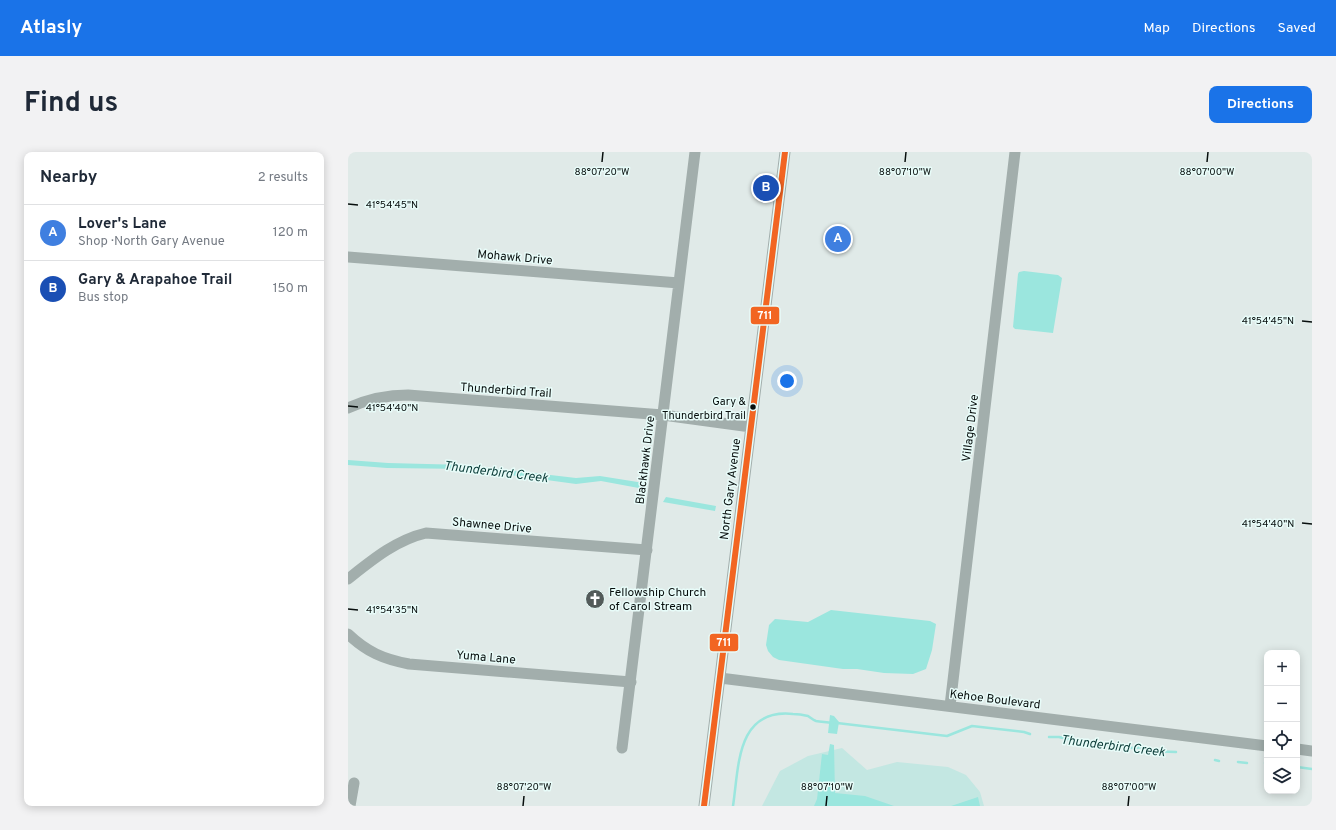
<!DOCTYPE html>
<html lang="en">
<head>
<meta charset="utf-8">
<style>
  body { margin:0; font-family:Overpass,sans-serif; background:#f2f2f3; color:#1f2937 }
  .controls { position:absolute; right:12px; bottom:12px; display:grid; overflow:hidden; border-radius:8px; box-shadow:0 2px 10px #0003 }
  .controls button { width:36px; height:36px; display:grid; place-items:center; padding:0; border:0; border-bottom:1px solid #e0e1e3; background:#fff; color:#1f2937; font:20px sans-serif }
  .you { position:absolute; left:439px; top:229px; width:14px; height:14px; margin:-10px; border:3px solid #fff; border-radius:50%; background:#1a73e8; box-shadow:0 0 0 6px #1a73e833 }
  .badge { display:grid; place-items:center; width:26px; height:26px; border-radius:50%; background:#1a73e8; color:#fff; font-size:13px; font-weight:700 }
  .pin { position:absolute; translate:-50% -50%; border:2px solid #fff; box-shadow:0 1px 4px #0006 }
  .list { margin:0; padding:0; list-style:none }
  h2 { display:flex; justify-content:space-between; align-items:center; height:52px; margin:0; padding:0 16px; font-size:17px }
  h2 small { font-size:13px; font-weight:400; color:#747a83 }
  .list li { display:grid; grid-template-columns:26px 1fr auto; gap:12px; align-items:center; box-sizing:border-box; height:56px; padding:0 16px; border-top:1px solid #e0e1e3 }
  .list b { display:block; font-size:15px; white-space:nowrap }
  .list p { margin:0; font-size:13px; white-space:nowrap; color:#747a83 }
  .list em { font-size:13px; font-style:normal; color:#747a83 }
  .icon { flex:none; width:22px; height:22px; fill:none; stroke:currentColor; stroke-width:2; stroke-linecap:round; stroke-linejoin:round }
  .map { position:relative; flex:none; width:964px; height:654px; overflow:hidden; border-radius:8px }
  header { display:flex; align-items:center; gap:24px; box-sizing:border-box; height:56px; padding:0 20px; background:#1a73e8; color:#fff }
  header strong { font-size:19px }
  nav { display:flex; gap:22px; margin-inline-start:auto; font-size:14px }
  .intro { display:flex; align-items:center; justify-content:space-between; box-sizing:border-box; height:96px; padding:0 24px }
  h1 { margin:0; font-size:28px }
  .button { padding:10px 18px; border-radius:8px; background:#1a73e8; color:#fff; font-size:14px; font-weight:700 }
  main { display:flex; gap:24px; padding:0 24px }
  aside { flex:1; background:#fff; border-radius:8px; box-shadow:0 2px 10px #0003 }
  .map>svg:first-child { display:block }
</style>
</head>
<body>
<header>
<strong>Atlasly</strong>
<nav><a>Map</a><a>Directions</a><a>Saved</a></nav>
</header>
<div class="intro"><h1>Find us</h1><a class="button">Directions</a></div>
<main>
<aside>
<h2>Nearby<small>2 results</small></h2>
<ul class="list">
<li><span class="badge" style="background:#3f7fe0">A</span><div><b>Lover's Lane</b><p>Shop · North Gary Avenue</p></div><em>120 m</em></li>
<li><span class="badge" style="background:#1a4fb4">B</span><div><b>Gary &amp; Arapahoe Trail</b><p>Bus stop</p></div><em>150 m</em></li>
</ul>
</aside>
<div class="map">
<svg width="964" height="654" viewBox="0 0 964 654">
  <rect width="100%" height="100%" fill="#e0eae8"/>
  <path fill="#c3e7e2" d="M494,596L519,618L549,610L600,615L618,623L632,640L636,654H414L432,619L460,604Z"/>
  <path fill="#9be6de" d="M676,119L710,123L714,126L705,181L667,177L665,175L670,122L671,120Z
    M0,308L40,311L118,313L228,326L252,324L296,331V337L253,329L228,332L119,317L39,316L0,313Z
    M318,345L368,354L367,359L315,350Z
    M483,458L582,469L588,472L584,498L578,517L565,522L536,521L509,517H495L431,508L425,505L420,499L418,493L421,473L427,467L460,470Z
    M482,563L486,564L491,570L489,582L480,581Z
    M482,592L486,593L487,641L517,644L546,654H466L469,647L474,602L480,603Z
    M630,645L632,654H603Z"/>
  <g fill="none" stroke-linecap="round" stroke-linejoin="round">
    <path stroke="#9be6de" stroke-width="2.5" d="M489,571L599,584L624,574L676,580L682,582
      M701,585H711L741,592L761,593L768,595L786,596L795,595L801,599L828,600
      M867,608L871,609
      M890,610L899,611
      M917,611L919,612
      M949,615L964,617
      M385,654C391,615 388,556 445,562C450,562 456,563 460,564C463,566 465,568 468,569C473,570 479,570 484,571"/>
    <path stroke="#a2aeac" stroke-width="11" d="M0,105L331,131
      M0,256C20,247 38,243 60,243L315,263L403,275
      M0,427C24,408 48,388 78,381L299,398
      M0,482C19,500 35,507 61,512L283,530
      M372,526L919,594
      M602,554L667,0
      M274,596L347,0
      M949,597L964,599
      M2,654L6,631
      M356,654L437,0"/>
    <g stroke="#e8fcf9" stroke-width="9">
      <path id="bus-1" d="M356,654L437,0"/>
    </g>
    <use href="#bus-1" stroke="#f26522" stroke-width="6"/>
  </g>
  <path fill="none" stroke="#070e0d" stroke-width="1.5" d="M254,10L255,0M557,10L558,0M859,10L860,0M0,52L10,53M954,169L964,170M0,254L10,255M954,371L964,372M0,457L10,458M175,654L176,644M478,654L479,644M780,654L781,644"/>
  <defs>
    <g id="church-disc" transform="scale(1)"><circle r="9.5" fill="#535b5a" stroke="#e8fcf9"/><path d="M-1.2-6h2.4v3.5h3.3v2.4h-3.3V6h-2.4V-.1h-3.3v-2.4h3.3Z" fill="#fff"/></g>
  </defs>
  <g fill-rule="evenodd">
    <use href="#church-disc" x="247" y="447"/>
  </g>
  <circle fill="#070e0d" stroke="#e8fcf9" stroke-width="1.5" cx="405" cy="255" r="3.5"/>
  <g text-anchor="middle" stroke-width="3" stroke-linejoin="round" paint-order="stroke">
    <g font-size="11" fill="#070e0d" stroke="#e8fcf9" text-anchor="end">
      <text x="398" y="253">Gary &amp;<tspan x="398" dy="14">Thunderbird Trail</tspan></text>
    </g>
    <g font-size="12" fill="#070e0d" stroke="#e8fcf9">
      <text transform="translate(167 105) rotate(5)" y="4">Mohawk Drive</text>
      <text transform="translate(158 238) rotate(4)" y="4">Thunderbird Trail</text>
      <text transform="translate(622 276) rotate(-83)" y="4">Village Drive</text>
      <text transform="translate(297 308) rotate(-83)" y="4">Blackhawk Drive</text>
      <text transform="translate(382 337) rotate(-83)" y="4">North Gary Avenue</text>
      <text transform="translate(144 373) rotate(5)" y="4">Shawnee Drive</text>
      <text transform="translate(138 505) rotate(5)" y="4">Yuma Lane</text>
      <text transform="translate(647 547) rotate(7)" y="4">Kehoe Boulevard</text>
    </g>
    <g font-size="12" fill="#070e0d" stroke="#e8fcf9" text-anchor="start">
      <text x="261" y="444">Fellowship Church<tspan x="261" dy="14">of Carol Stream</tspan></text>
    </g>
    <g font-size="13" font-style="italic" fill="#0c3d39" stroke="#e8fcf9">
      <text transform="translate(148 319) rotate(7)" y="5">Thunderbird Creek</text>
      <text transform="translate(765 593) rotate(7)" y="5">Thunderbird Creek</text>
    </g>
  </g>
  <g font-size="10" text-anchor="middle" fill="#070e0d" stroke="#e8fcf9" stroke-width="3" stroke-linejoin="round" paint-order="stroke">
    <text x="254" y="23">88°07'20"W</text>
    <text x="557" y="23">88°07'10"W</text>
    <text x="859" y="23">88°07'00"W</text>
    <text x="44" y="56">41°54'45"N</text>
    <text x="920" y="172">41°54'45"N</text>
    <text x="44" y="259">41°54'40"N</text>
    <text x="920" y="375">41°54'40"N</text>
    <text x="44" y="461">41°54'35"N</text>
    <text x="176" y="638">88°07'20"W</text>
    <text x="479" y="638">88°07'10"W</text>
    <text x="781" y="638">88°07'00"W</text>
  </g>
  <g stroke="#e8fcf9" stroke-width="1.5">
    <rect x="402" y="154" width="30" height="19" rx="4" fill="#f26522"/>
    <rect x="361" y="481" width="30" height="19" rx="4" fill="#f26522"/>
  </g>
  <g font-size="11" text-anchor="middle" font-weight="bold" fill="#fff">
    <text x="417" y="167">711</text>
    <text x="376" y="494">711</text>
  </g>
</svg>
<div class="controls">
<button>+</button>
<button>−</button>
<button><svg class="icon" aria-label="locate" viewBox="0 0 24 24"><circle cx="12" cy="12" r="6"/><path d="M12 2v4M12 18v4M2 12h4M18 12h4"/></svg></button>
<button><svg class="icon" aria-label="layers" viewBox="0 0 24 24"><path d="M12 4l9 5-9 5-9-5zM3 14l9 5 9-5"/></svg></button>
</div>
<div class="you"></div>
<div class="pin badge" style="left:490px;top:87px;background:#3f7fe0">A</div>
<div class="pin badge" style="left:418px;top:36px;background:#1a4fb4">B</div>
</div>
</main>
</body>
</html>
